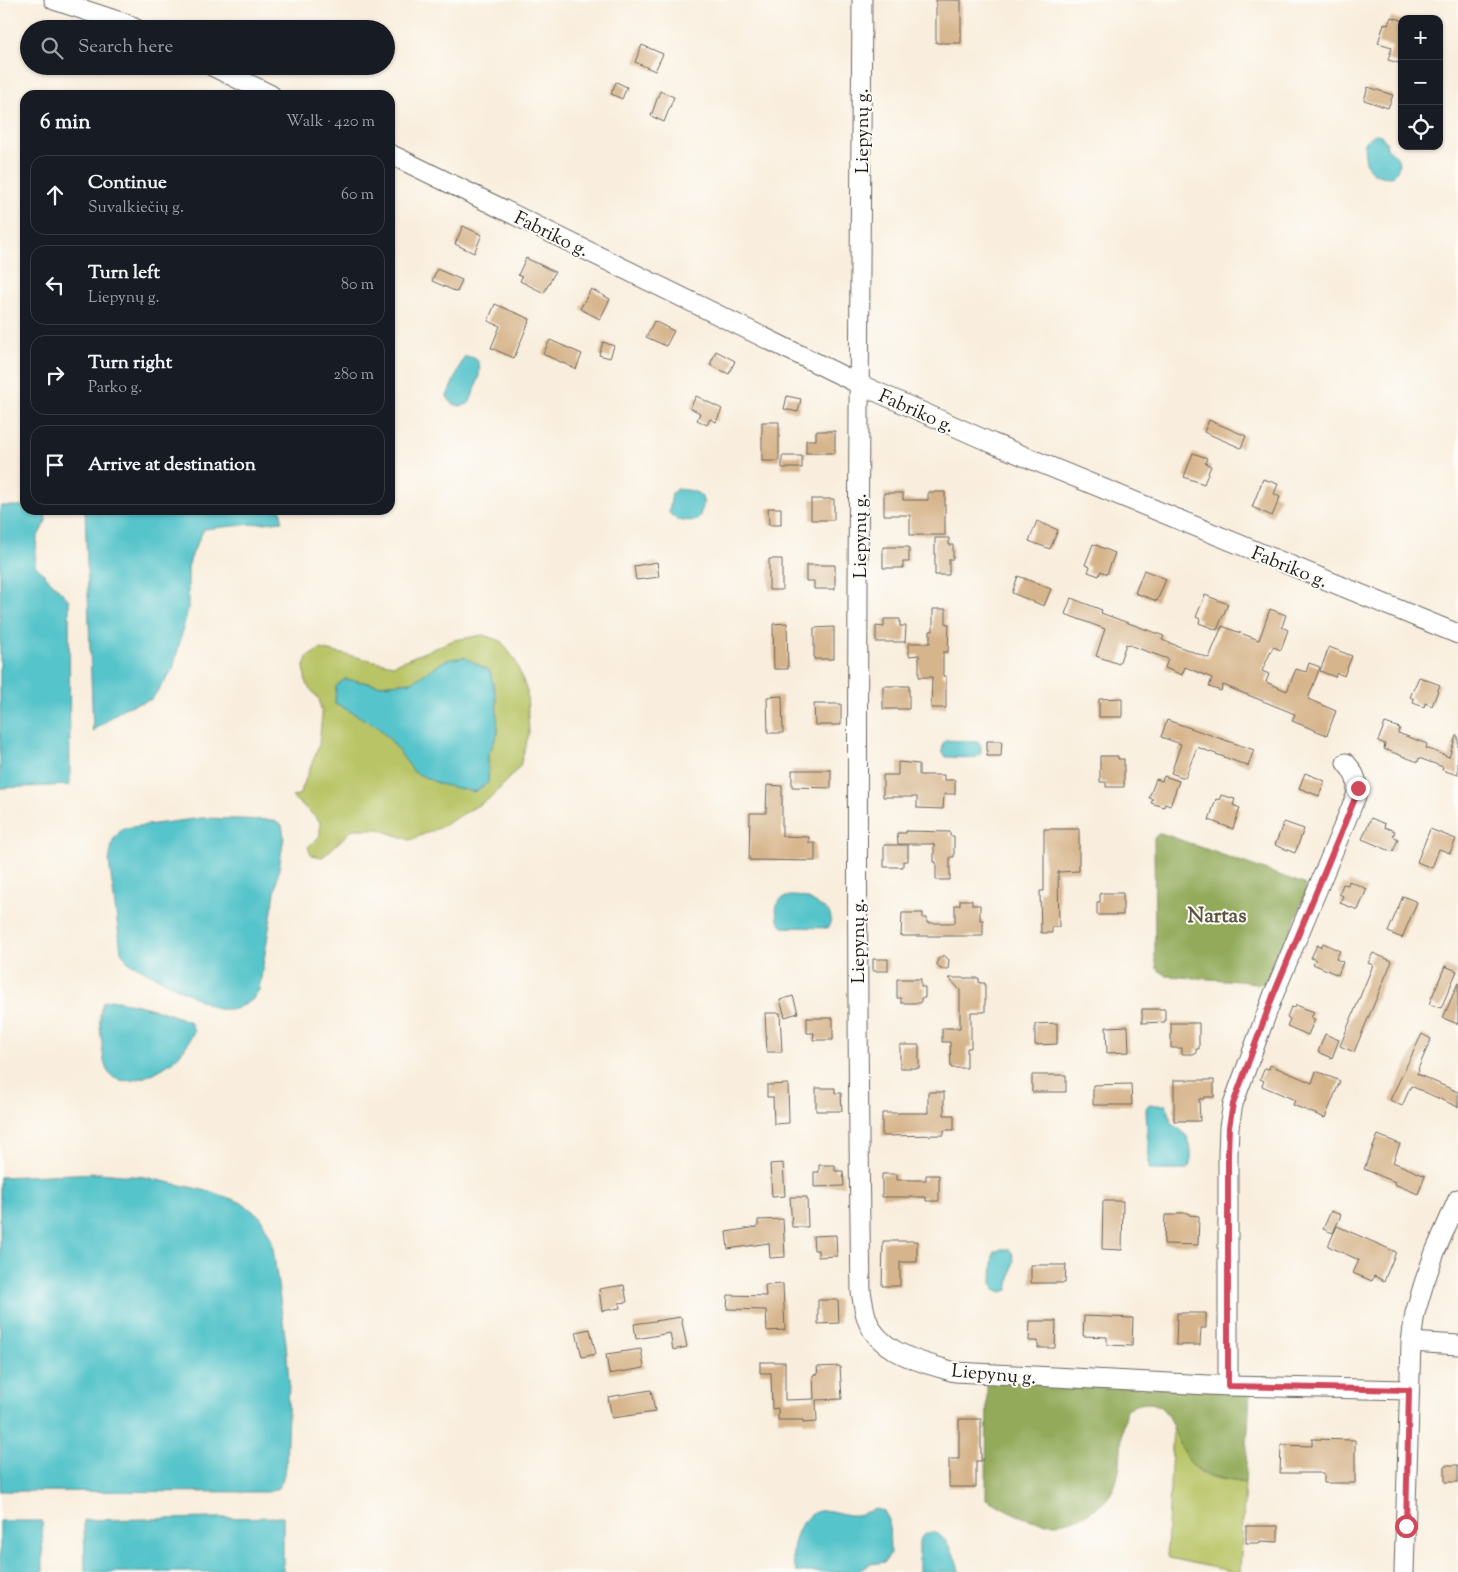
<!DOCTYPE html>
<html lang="en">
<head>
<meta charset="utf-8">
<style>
  body { margin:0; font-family:"Sorts Mill Goudy",serif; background:#242831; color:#f1f3f6 }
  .controls { position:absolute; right:15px; top:15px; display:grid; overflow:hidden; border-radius:10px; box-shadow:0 1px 4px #0004 }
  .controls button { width:45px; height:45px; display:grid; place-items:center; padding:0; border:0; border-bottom:1px solid #363941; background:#171b24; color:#f1f3f6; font:25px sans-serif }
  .stop { position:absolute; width:15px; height:15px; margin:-11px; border:4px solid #d1495b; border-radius:50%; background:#fff }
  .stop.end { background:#d1495b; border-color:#fff; box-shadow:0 1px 5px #0008 }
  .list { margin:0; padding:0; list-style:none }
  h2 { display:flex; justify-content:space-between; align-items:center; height:65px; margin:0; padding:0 20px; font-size:21px }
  h2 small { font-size:16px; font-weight:400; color:#9ea1a6 }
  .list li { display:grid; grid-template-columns:32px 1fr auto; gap:15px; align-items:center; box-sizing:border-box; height:80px; margin:0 10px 10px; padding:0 10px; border:1px solid #363941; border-radius:15px }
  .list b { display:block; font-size:19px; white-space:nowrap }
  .list p { margin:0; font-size:16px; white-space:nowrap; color:#9ea1a6 }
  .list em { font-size:16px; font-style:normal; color:#9ea1a6 }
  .icon { flex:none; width:28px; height:28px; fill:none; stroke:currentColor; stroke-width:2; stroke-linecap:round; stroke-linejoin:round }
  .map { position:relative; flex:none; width:1458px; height:1572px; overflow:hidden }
  .search { position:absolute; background:#171b24; box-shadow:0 1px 4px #0004; left:20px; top:20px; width:375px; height:55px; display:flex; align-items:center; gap:12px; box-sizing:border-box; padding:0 18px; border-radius:28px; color:#9ea1a6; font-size:19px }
  .panel { position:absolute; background:#171b24; box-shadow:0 1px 4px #0004; left:20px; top:90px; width:375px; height:425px; border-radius:15px }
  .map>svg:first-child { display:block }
</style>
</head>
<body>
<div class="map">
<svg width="1458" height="1572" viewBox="0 0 1458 1572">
  <rect width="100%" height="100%" fill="#fdfcf7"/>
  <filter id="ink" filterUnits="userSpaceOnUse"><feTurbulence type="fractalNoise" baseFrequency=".02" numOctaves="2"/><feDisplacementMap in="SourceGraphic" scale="10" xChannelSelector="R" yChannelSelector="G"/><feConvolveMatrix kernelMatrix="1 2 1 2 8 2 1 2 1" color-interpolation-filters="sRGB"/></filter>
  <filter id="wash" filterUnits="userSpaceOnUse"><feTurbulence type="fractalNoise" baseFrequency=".0096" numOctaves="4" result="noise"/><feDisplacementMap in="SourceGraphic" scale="20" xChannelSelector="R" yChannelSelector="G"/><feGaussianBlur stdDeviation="1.12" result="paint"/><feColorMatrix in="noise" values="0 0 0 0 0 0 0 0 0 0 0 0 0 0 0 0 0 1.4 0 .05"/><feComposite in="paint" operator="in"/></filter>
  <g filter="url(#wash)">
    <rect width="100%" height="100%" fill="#f9eedd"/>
    <path fill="#b8c465" stroke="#6a7040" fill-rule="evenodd" d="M483,635L501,641L515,660L527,691L529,734L520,766L492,797L439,828L410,840L378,829H353L323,857L311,855L308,847L320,836V822L308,810L292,797L300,794L319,745L322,715L319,699L306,684L304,666L307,657L320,649L393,665L454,640ZM446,661L498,733L488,755V783L392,742L378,727L345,679L380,685L412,682Z
      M1173,1426C1180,1443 1187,1467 1206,1475C1215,1479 1234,1481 1245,1483L1240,1572H1234L1169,1558L1167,1549Z"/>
    <path fill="#92aa5a" stroke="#57633b" d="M1161,833L1304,884L1306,892L1269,985L1239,981L1167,976L1157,969L1155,957L1154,838L1157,835Z
      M987,1381L1250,1392L1245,1483C1226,1479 1205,1478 1191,1463C1169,1439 1175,1385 1127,1409C1126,1416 1124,1422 1123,1428C1120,1446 1122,1468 1115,1485C1109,1500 1100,1506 1086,1514C1048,1534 1020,1517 986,1499Z"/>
    <path fill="#56c4cb" stroke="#397074" d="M1375,134L1381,135L1386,142L1387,148C1399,156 1404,164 1392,177C1366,177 1365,164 1364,142Z
      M464,357C492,354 475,388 470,402C463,409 451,406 447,396Z
      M676,489C688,490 706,490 703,507C701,513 700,517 695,521L677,520L669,513L672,493Z
      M0,506H25V510H45L46,521L37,538L35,565L69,600L70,785L0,788Z
      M85,510H281L282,521L204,529L193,552L188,567V609L173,669L152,699L124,708L93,731Z
      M464,657L490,671L496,696L498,733L488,755V783L474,792L439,784L414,772L392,742L378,727L335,703L336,686L345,679L380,685L412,682L446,660Z
      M946,740L978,742L981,746V753L975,758L946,757L942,752L943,743Z
      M202,818L273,820L282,825L284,837L259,990L252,1000L235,1009H217L128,962L121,951L109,861L113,840L123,828Z
      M790,896C804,896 808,898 820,906C830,912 834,915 828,928L783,927C776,921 773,906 781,899C784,897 787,897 790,896Z
      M111,1000C138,1004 165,1011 190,1022L194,1031C189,1042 184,1051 175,1059C161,1072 119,1094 107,1070C103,1062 103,1052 102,1044C100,1027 98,1018 103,1002Z
      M1148,1105H1166L1169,1111L1171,1124C1176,1127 1181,1129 1184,1133C1192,1141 1194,1164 1186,1170H1152L1149,1168L1146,1109Z
      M99,1173L144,1177L212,1192L240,1202L260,1216L272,1241L286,1343L289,1382L286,1467L282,1481L278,1488L268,1492L0,1491V1177Z
      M1001,1249H1008L1012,1252L1014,1260L1008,1290L1002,1292L994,1289L992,1283L993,1255L994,1252Z
      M876,1509L884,1511L889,1520L890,1553L885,1562L870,1564L857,1572H797C796,1569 794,1565 793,1561C791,1544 800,1514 820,1511C830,1509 840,1514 850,1515C859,1516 868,1511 876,1509Z
      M283,1517V1572H85L84,1520Z
      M0,1521H42L43,1572H0Z
      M933,1532C946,1535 958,1559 959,1572H919V1541C922,1535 926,1533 933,1532Z"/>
    <g id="blocks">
      <path fill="#d7b58c" d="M936,0H961V43H936Z
        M1391,17L1402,20V64L1388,60L1392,47L1378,43L1384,24L1388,25Z
        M642,45L663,54L655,71L635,62Z
        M616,82L627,87L622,99L611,94Z
        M1368,87L1393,95L1388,108L1364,100Z
        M660,91L674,97L664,122L651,116Z
        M463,226L482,235L474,253L455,244Z
        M526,258L555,272L544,293L520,281L522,277L518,275Z
        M437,269L462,280L457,292L432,281Z
        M591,289L610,299L600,319L580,309Z
        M495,304L530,319L514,358L491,348L500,326L488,321Z
        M654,321L674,331L666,346L646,337Z
        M550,340L582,354L576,369L543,354Z
        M603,342L614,346L610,358L599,355Z
        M716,351L735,361L729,374L710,365Z
        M696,396L722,409L716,422L710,419L707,425L697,420L700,413L690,408Z
        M787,396L801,399L798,412L784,409Z
        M1209,420L1246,436L1241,448L1204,432Z
        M762,422H779V461H762Z
        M816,431H835V453H806V440H816Z
        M1193,453L1207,458L1205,463L1211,466L1204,484L1184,477Z
        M782,456H802V468H782Z
        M1263,479L1278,484L1274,494L1280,497L1272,516L1252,507Z
        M928,492H945V535H910V515H884V493H903V500H928Z
        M811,499H834V520H811Z
        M768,508H781V525H769Z
        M1037,521L1058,530L1050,549L1029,541Z
        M935,538H949V545H953V559H949V575H935Z
        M1093,544L1115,553L1107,574L1101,571L1099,576L1088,572L1090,567L1085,565Z
        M883,547H909V562H903V568H883Z
        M769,559H782V590H769Z
        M657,562L659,577L636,580L634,566Z
        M806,565H835V589H814V581H806Z
        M1144,570L1166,579L1157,601L1135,593Z
        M1018,576L1051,589L1044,606L1012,593Z
        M1205,595L1228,604L1217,630L1199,623L1200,619L1196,617Z
        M1071,598L1102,610L1101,613L1164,636L1162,640L1209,658L1222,626L1259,640L1270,609L1286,615L1282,627L1288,630L1281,650L1273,647L1262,671L1269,674L1266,682L1287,691L1296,669L1306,672L1309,663L1320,667L1308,699L1336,711L1327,735L1292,721L1295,714L1223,685L1221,691L1209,687L1212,678L1185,667L1182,675L1165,668L1168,659L1126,644L1119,664L1096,656L1105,629L1065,614Z
        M933,609H946V624H949L948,652H943V676H946V708H931L932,677H919V655L909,656V643H930V631H933Z
        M884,619H900V626H906L905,642H876V626L884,627Z
        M787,623L788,669H774L773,624Z
        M834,627V659H814V628Z
        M1329,647L1352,656L1344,676L1337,673L1335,677L1320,671Z
        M1419,677L1440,685L1432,706L1425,703L1424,707L1413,703L1414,699L1410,697Z
        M883,686H909V709H883Z
        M782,696L783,733H768L767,697Z
        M1122,698V717H1099V699Z
        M814,704H841V725H815Z
        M1167,720L1254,750L1248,766L1197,747L1185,778L1171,773L1181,744L1161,737Z
        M1385,723L1400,728L1398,733L1427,744L1426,748L1449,757L1456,736H1458V775L1442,770L1443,767L1419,758L1418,762L1384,749L1385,744L1378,741Z
        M987,741H1002L1001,756H987Z
        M1100,756H1118V759H1124V787H1106V782H1100Z
        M898,762L919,764V775H944V780H955V794H944L943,809L917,808V797H883V775H898Z
        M792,770H831V788L792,787Z
        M1305,773L1325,781L1319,796L1299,788Z
        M1164,776L1179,781L1170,806L1165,804L1164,807L1151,803L1153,799L1149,798L1156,779L1162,781Z
        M767,785L782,786V836L809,837V843H815V861L749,860L750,813H766Z
        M1221,795L1235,799L1233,805L1240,808L1233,829L1209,820L1216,799L1219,800Z
        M1371,818L1385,824L1384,827L1395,831L1393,836L1398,839L1393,852L1362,839Z
        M1284,822L1304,829L1295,853L1275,845Z
        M1044,829H1079V871L1058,872L1059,927H1052V933H1041L1040,891H1044Z
        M1430,829L1456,839L1450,853L1439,849L1432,868L1417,862Z
        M906,831L950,832V836H954V857H950V880H936V862H934V844H898L897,833H906Z
        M884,845H908V861H903V867H884Z
        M1349,881L1367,889L1358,910L1340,903L1343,896L1339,894L1343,884L1348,885Z
        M1100,893H1123V915H1097V902H1100Z
        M1403,896L1417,902L1402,938L1388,932Z
        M960,900H972V905H980V920H983V936H901L902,913H923V918H927V923H955V905H960Z
        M1323,943L1340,951L1336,959L1343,962L1338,975L1313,964L1316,960L1311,958L1317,945L1321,947Z
        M1373,953L1392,961L1354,1052L1340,1046L1373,965L1368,963Z
        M944,955L949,960L948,969H940L937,964L938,959Z
        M873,959H888V971H873Z
        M1445,966L1457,971L1441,1008L1429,1004Z
        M949,978H979V983H985V1012H971V1048H967V1068H951L950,1042H942V1028H960V990Z
        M897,979H921V987H925V998H921V1003H901V998H897Z
        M1458,983V1024L1443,1018Z
        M793,996L798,1013L785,1017L780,1000Z
        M1296,1005L1314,1012L1311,1018L1315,1019L1308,1035L1287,1026L1290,1019L1287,1017L1291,1007L1295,1008Z
        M1142,1009H1165V1022L1142,1023Z
        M765,1013H780L782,1052H767Z
        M807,1018H833V1040H813L814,1033H807Z
        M1057,1023V1044L1035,1045V1024Z
        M1171,1023H1199V1049H1196V1054H1182V1048H1171Z
        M1128,1026L1129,1052L1107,1053L1106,1027Z
        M1325,1034L1339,1040L1332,1058L1318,1052Z
        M1422,1034L1431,1039L1418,1069L1419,1070L1417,1074L1458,1092V1107L1411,1086L1402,1106L1390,1100Z
        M900,1045H919V1068H900Z
        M1270,1065L1312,1083L1316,1071L1340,1081L1325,1118L1293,1105L1295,1100L1262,1086L1264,1081L1260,1079L1265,1068L1269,1069Z
        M1032,1075H1066V1092H1032Z
        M1174,1080H1214V1097H1204V1099H1199L1200,1121H1174Z
        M788,1084L789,1123L774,1124L773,1097H767V1085Z
        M1131,1084L1132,1105H1093V1085Z
        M816,1088H835V1093H841L842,1111H816Z
        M928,1092H944V1115H954V1130H944V1135L882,1136V1113H928Z
        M1378,1135L1400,1144L1393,1162L1425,1176L1418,1194L1394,1184L1395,1182L1364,1169Z
        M783,1163L785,1196L772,1197L770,1164Z
        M819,1165H835V1171H843L844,1186L814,1187V1172H819Z
        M882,1174H897V1180H926V1175H939V1201H926V1197H882Z
        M790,1197H807L808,1227H792Z
        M1103,1201H1123L1122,1250L1102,1249Z
        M1331,1211L1341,1215L1333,1233L1323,1229Z
        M1177,1213H1189V1215L1199,1216L1198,1245L1164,1244L1165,1215H1176Z
        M783,1219L785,1257L770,1258L769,1243L728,1249L726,1232L758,1227V1220Z
        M1337,1226L1396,1252L1384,1281L1374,1276L1372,1281L1353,1273L1359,1260L1328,1246Z
        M836,1235L837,1256L818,1257V1250H814L813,1236Z
        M883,1241H917V1262H900V1286H882Z
        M1031,1265H1066L1065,1283H1031Z
        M783,1284L785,1330L767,1331L766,1310L727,1309L728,1295L766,1296L765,1285Z
        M624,1285L627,1302L619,1303L620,1308L602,1311L599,1289Z
        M818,1300H838L839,1323L818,1324Z
        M1177,1313H1206V1328H1201L1200,1345H1176Z
        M1084,1316L1133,1318L1132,1346L1107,1345V1337L1083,1336Z
        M681,1317L687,1347L673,1350L670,1333L636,1339L634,1324Z
        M1030,1321H1056L1055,1348H1038V1341H1029Z
        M590,1329L596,1354L582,1357L576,1332Z
        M641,1349L644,1368L609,1374L606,1354Z
        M760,1362H785V1400L814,1399L813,1375L818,1374L817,1367L840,1366L842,1399L816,1400L817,1422L803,1423V1420H778V1408L772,1409L771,1373H760Z
        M651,1390L655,1412L612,1418L608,1397Z
        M959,1419H981V1461H976V1487H949V1459H959Z
        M1312,1439L1355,1440V1483H1324V1473H1280L1281,1445L1312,1446Z
        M1445,1465H1458V1482H1445Z
        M1246,1526H1278V1542L1260,1541V1543H1246Z"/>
    </g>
  </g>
  <g filter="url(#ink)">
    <use href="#blocks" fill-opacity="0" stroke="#696660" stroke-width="1"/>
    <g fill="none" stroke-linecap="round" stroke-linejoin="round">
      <g stroke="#696660" stroke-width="21">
        <path id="minor" d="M54,0L124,23L136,29
          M862,0C859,431 854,862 861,1292C863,1301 864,1311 867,1319C878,1353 924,1363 955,1372L1228,1386L1409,1390
          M212,66L271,95
          M390,154L859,384L992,443L1458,634
          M1411,1342L1458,1345
          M1228,1386V1154L1229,1127L1233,1104L1273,996L1356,796C1359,782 1355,773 1346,763
          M1404,1572L1411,1342L1415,1313L1424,1283L1435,1252L1458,1199"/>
      </g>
      <use href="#minor" stroke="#fff" stroke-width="19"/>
    </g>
  </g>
  <g fill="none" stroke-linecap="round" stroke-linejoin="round" filter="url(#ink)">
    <path stroke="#d1495b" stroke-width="6" d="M1358,788L1356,796L1273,996L1233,1104L1229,1127L1228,1154V1386L1409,1390L1406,1526"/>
  </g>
  <g text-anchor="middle" stroke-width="4" stroke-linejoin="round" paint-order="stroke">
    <g font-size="19" fill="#1c1c1c" stroke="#fdfcf7">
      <text transform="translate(861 131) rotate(-90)" y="7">Liepynų g.</text>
      <text transform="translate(552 233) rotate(26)" y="7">Fabriko g.</text>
      <text transform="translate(917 410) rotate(24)" y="7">Fabriko g.</text>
      <text transform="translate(859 536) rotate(-90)" y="7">Liepynų g.</text>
      <text transform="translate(1290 566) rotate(22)" y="7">Fabriko g.</text>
      <text transform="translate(857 941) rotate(-90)" y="7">Liepynų g.</text>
      <text transform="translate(994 1373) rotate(5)" y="7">Liepynų g.</text>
    </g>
    <g font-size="21" font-weight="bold" fill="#5d5243" stroke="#fdfcf7">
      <text x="1217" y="922">Nartas</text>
    </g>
  </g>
</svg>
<div class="controls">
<button>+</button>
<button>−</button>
<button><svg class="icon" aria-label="locate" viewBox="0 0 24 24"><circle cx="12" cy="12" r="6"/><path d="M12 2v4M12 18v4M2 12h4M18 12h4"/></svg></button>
</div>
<div class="stop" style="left:1406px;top:1526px"></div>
<div class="stop end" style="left:1358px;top:788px"></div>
<div class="search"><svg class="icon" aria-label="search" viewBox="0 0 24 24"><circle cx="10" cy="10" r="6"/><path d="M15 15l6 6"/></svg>Search here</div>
<section class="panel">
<h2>6 min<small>Walk · 420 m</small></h2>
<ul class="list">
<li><svg class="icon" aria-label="ahead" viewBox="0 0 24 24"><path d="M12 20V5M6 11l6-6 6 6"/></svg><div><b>Continue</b><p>Suvalkiečių g.</p></div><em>60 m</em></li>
<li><svg class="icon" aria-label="left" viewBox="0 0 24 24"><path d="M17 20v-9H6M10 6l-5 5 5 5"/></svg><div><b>Turn left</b><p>Liepynų g.</p></div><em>80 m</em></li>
<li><svg class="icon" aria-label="right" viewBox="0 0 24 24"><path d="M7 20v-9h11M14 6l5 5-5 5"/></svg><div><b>Turn right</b><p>Parko g.</p></div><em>280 m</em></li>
<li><svg class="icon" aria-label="arrive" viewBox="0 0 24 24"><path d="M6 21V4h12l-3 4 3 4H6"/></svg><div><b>Arrive at destination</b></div></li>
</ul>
</section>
</div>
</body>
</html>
